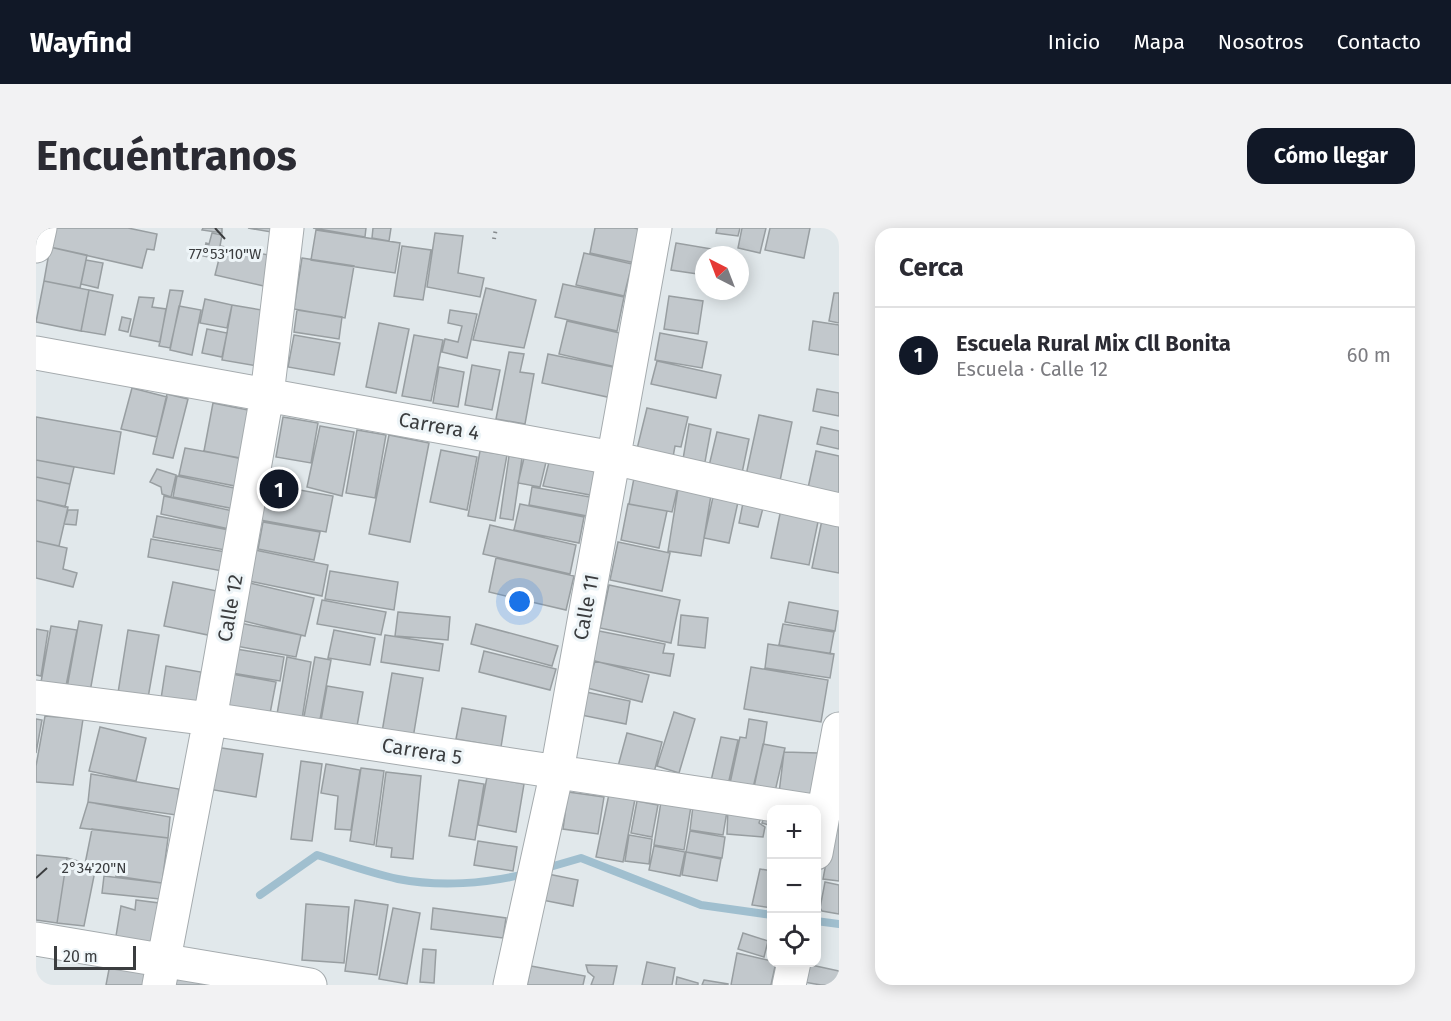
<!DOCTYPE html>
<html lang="es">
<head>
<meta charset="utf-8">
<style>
  body { margin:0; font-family:"Fira Sans",sans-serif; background:#f2f2f3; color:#2b2b33 }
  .controls { position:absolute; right:18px; bottom:18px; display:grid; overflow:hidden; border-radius:12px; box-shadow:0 3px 15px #0003 }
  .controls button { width:54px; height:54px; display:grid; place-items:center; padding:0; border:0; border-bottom:2px solid #e1e1e2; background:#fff; color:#2b2b33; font:30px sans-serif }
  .compass { position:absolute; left:659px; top:18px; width:54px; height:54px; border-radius:50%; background:#fff; box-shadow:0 3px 15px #0003; rotate:318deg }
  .scale { position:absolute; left:18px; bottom:15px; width:82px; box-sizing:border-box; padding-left:6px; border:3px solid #3b3d3f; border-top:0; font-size:16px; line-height:21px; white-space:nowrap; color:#3b3d3f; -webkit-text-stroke:4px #eef5f8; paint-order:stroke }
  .you { position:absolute; left:484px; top:374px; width:21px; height:21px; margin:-15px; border:4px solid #fff; border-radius:50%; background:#1a73e8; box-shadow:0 0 0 9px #1a73e833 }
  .badge { display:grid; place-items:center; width:39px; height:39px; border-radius:50%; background:#111827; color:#fff; font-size:20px; font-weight:700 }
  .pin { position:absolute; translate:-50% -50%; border:3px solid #fff; box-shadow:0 2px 6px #0006 }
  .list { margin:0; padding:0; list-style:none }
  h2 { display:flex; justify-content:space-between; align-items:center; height:78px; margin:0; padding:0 24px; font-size:26px }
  h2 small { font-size:20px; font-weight:400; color:#7c7c81 }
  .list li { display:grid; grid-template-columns:39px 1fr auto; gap:18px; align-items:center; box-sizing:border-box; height:96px; padding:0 24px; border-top:2px solid #e1e1e2 }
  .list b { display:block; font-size:22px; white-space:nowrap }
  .list p { margin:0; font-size:20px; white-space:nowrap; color:#7c7c81 }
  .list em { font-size:20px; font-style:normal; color:#7c7c81 }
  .icon { flex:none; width:33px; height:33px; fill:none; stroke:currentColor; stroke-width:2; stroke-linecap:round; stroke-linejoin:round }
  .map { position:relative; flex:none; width:803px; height:757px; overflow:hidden; border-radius:18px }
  header { display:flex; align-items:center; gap:36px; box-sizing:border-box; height:84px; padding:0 30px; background:#111827; color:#fff }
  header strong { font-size:28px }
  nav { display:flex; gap:33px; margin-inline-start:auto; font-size:21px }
  .intro { display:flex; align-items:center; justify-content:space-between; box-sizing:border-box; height:144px; padding:0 36px }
  h1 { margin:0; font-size:42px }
  .button { padding:15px 27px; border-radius:18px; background:#111827; color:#fff; font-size:21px; font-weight:700 }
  main { display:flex; gap:36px; padding:0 36px }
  aside { flex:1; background:#fff; border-radius:18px; box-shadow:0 3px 15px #0003 }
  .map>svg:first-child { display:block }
</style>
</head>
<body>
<header>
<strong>Wayfind</strong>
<nav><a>Inicio</a><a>Mapa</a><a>Nosotros</a><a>Contacto</a></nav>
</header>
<div class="intro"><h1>Encuéntranos</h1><a class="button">Cómo llegar</a></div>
<main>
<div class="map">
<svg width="803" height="757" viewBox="0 0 803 757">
  <rect width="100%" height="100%" fill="#e1e8eb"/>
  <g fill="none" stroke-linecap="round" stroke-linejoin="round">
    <path stroke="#a0bfcf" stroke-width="8" d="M507,641L545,630L665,677L736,687
      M224,667L281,627C307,635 334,645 362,651C403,659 451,656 492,645
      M780,693L803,696"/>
  </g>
  <path fill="#c2c8cc" stroke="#989ea1" stroke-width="1.5" d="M13,0H92L121,6L118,22L111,21L106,40L9,18Z
    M167,0H186V5L166,2Z
    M212,0H236L235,4Z
    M277,0H330L329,9Z
    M337,0H355L353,13L336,10Z
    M559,0H598L612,3L604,36L554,25Z
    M681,0H704L702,8L680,5Z
    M706,0H730L724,25L702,20Z
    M734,0H774L768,30L729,22Z
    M280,2L364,15L359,45L275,32Z
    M176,5L186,7L184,18L238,28L232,59L179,47L183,31L167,28L170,15L173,16Z
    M399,5L427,8L422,45L448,50L444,69L391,59Z
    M640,15L676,21L675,27H668V47L635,42Z
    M366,18L395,22L387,72L358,68Z
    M14,19L51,27L44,60L8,53Z
    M548,25L596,36L588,68L540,57Z
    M266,30L318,38L309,90L258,81Z
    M50,32L67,35L62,60L45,56Z
    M8,53L53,62L45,103L0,94Z
    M527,56L588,69L581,103L519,89Z
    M450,60L500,72L488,120L437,112Z
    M53,62L77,67L69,107L45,103Z
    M134,62L147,63L134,120L123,118Z
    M798,65H803V95L793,93Z
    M633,68L667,73L662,106L628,101Z
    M103,69L118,70L116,79L130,81L124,114L94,108Z
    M169,71L196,77L191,100L164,95Z
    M196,77L232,83L222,138L186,132Z
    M143,78L165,82L156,127L134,122Z
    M261,82L306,89L303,111L258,104Z
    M414,82L441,86L431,130L406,124L409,111L422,114L426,98L412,95Z
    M86,89L95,91L92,104L83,102Z
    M531,93L588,106L580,139L523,126Z
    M777,93L803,97V127L773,122Z
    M343,95L373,101L360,165L330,159Z
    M171,101L191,105L186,129L166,125Z
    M624,105L671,114L666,140L619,132Z
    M258,107L304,115L298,147L252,139Z
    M378,107L407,112L395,173L366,168Z
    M473,124L488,126L484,144L498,146L489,196L460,191Z
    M512,126L582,140L576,170L506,155Z
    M621,133L685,147L680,170L615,156Z
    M436,137L464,142L456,182L429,177Z
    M403,139L428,144L422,179L397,175Z
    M96,160L131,169L121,209L85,201Z
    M781,161L803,165V188L777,183Z
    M131,166L152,171L137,230L117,226Z
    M177,175L217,183L207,231L168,223Z
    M611,180L652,189L645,219L639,218L637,229L601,221Z
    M723,187L756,194L743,258L709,252Z
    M0,189L85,204L78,246L0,232Z
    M247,189L282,195L275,235L240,229Z
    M653,196L675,201L669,234L647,231Z
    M284,198L318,204L306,268L271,259Z
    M785,199L803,203V221L781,216Z
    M321,202L350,207L339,270L310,265Z
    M681,204L713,211L706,245L673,238Z
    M353,207L393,215L374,314L333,306Z
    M149,220L205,230L199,258L143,247Z
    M405,222L441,229L431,282L394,274Z
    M444,223L471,227L459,293L432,288Z
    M780,223L803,228V266L772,260Z
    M473,228L486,230L477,292L464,290Z
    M488,230L510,234L504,259L482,255Z
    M0,232L38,239L34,256L0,249Z
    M513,234L559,243L554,267L507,258Z
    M121,241L140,247L135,269L126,266L125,259L114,254Z
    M141,248L203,261L199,281L137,269Z
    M0,249L34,256L29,279L0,272Z
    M598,250L642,258L636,284L593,276Z
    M231,256L297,268L290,304L224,292Z
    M496,259L554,269L551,288L493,277Z
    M642,261L675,267L665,328L632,323Z
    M128,268L197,283L193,301L125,286Z
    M677,269L702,274L693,315L668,310Z
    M0,272L32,279L23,318L0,313Z
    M707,275L727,280L722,299L703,295Z
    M484,276L548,289L543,315L478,302Z
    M592,276L631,283L623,320L585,312Z
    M745,281L783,289L773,337L735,330Z
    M32,282H42L40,297L28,296Z
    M787,287L803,290V345L776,340Z
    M121,288L193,302L189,322L117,309Z
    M227,294L284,304L278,332L222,321Z
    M454,297L540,317L534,346L447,326Z
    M115,311L190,324L186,343L112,329Z
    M0,313L31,320L27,341L41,345L37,359L0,350Z
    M582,314L634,325L626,363L574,352Z
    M219,322L292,337L286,368L213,353Z
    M460,330L538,348L530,382L453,364Z
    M294,343L362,354L358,382L289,371Z
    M137,354L181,363L172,407L128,398Z
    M214,355L278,370L269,408L204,392Z
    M573,357L644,372L635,415L564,400Z
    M286,372L350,384L345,407L281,396Z
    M753,374L802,383L799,403L749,394Z
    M362,384L414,389L412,412L359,408Z
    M645,387L672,390L669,420L642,417Z
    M43,393L66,397L54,464L31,460Z
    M204,395L265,407L260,429L200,418Z
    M440,396L522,418L516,438L435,416Z
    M747,396L798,404L794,426L743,417Z
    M15,398L41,402L30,458L5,454Z
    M0,401L12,403L5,448L0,447Z
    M92,402L123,407L112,470L82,465Z
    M298,402L339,410L334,437L292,430Z
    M563,403L629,416L627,425L638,426L634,448L557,433Z
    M349,407L407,416L403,443L345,434Z
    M732,416L798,426L794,450L729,440Z
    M200,421L248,429L244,453L196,445Z
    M448,423L520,441L514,462L443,444Z
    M251,429L275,434L265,497L240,492Z
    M279,429L295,432L283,497L267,494Z
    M559,433L613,447L606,474L551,460Z
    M130,438L165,444L160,477L125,471Z
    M715,439L792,452L785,494L708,481Z
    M356,445L387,450L376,516L345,510Z
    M196,446L240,454L233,491L189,483Z
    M291,458L327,464L320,504L284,498Z
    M550,464L594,473L590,496L545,487Z
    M426,480L470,488L465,519L420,511Z
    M638,484L659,491L643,545L621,538Z
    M9,488L47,491L37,557L0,554V538Z
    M0,491L6,492L0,525Z
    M713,491L731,494L728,514L716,564L693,560L704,509L710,510Z
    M64,499L110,510L100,553L53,543Z
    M591,505L626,514L616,552L581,542Z
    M685,509L702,512L692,557L675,553Z
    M727,516L749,520L738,568L717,564Z
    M179,519L227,526L220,569L172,561Z
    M748,524L782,525L777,568L743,565Z
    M265,533L286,536L276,613L255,611Z
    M290,536L324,542L315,602L299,601L302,568L285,565Z
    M325,540L348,543L338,617L314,613Z
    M350,544L385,548L377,631L355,629L356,620L340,618Z
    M55,546L143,561L140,587L52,574Z
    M451,549L488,556L480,604L442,597Z
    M423,552L448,556L439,612L413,608Z
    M532,564L568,569L562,606L527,601Z
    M573,566L599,571L587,634L560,629Z
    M601,573L622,577L616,609L595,605Z
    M52,574L134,589L132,610L44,600Z
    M625,574L655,578L648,622L618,617Z
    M657,578L691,583L687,607L654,602Z
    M692,579L726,585L723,595L729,599L727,609L691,606Z
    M729,586L736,587V598L726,595Z
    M797,597L803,598V653L787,651Z
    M56,601L132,610L126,655L80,648L82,641L49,636Z
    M654,603L689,609L686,630L650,624Z
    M593,607L616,611L613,636L589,633Z
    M442,613L481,619L477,643L438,637Z
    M618,618L649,624L644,648L613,642Z
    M650,624L685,631L681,653L646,647Z
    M0,627L31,630L21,695L0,692Z
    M31,630L60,638L48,698L21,695Z
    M724,641L736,643V680L716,677Z
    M512,646L542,652L537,678L506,672Z
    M68,648L126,655L124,671L66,665Z
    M789,654L803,657V686L786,683L784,680Z
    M100,672L123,675L117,716L80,708L85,678L99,682Z
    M319,672L352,677L341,747L309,743Z
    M270,676L313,679L308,735L266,732Z
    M357,680L384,685L371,756L343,751Z
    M397,680L470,690L467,710L395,701Z
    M707,705L732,713L728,729L702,721Z
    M387,721L400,722L398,755L384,754Z
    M701,725L740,734L735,757H695Z
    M75,731L111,739L107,757H70Z
    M611,734L639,740L636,757H606Z
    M766,735L803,743V757H785L762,753Z
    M550,737L581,738L577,757H555L558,749L552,744Z
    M495,738L549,748L547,757H491Z
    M140,749L176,757H139Z
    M641,749L662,755V757H640Z
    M668,752L692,756V757H666Z"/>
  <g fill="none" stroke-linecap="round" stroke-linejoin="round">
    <g stroke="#a5abae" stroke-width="35">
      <path id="minor" d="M0,18L4,0
        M0,125L577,230L803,282
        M0,469L174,491L772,582
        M780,625L803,501
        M0,711L274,757
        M123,757L174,491L231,167L251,0
        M474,757L521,543L619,0
        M753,757L758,734"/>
    </g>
    <path stroke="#868a8d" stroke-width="4" stroke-dasharray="1.5 4.5" stroke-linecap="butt" d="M458,11L460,0"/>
    <use href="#minor" stroke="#fff" stroke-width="33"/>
  </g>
  <path fill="none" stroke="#3b3d3f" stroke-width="2" d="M179,0L189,11M0,650L11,640"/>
  <g text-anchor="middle" stroke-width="6" stroke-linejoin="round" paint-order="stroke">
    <g font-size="20" fill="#3b3d3f" stroke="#eef5f8">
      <text transform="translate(403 198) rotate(10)" y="7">Carrera 4</text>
      <text transform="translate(550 379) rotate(-80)" y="7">Calle 11</text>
      <text transform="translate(194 380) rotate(-80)" y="7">Calle 12</text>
      <text transform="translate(386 523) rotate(9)" y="7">Carrera 5</text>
    </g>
  </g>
  <g font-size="15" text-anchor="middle" fill="#3b3d3f" stroke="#eef5f8" stroke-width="6" stroke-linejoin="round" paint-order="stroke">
    <text x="189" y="31">77°53'10"W</text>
    <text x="58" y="645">2°34'20"N</text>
  </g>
</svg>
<div class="controls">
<button>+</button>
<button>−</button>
<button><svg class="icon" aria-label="locate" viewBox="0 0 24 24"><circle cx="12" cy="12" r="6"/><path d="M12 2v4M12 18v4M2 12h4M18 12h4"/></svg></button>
</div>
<svg class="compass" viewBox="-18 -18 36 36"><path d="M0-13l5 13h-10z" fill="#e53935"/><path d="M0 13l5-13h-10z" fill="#7c7c81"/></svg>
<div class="scale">20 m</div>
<div class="you"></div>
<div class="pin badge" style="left:243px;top:261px">1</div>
</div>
<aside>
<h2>Cerca<small></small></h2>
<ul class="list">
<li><span class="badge">1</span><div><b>Escuela Rural Mix Cll Bonita</b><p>Escuela · Calle 12</p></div><em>60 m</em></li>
</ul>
</aside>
</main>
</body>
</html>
